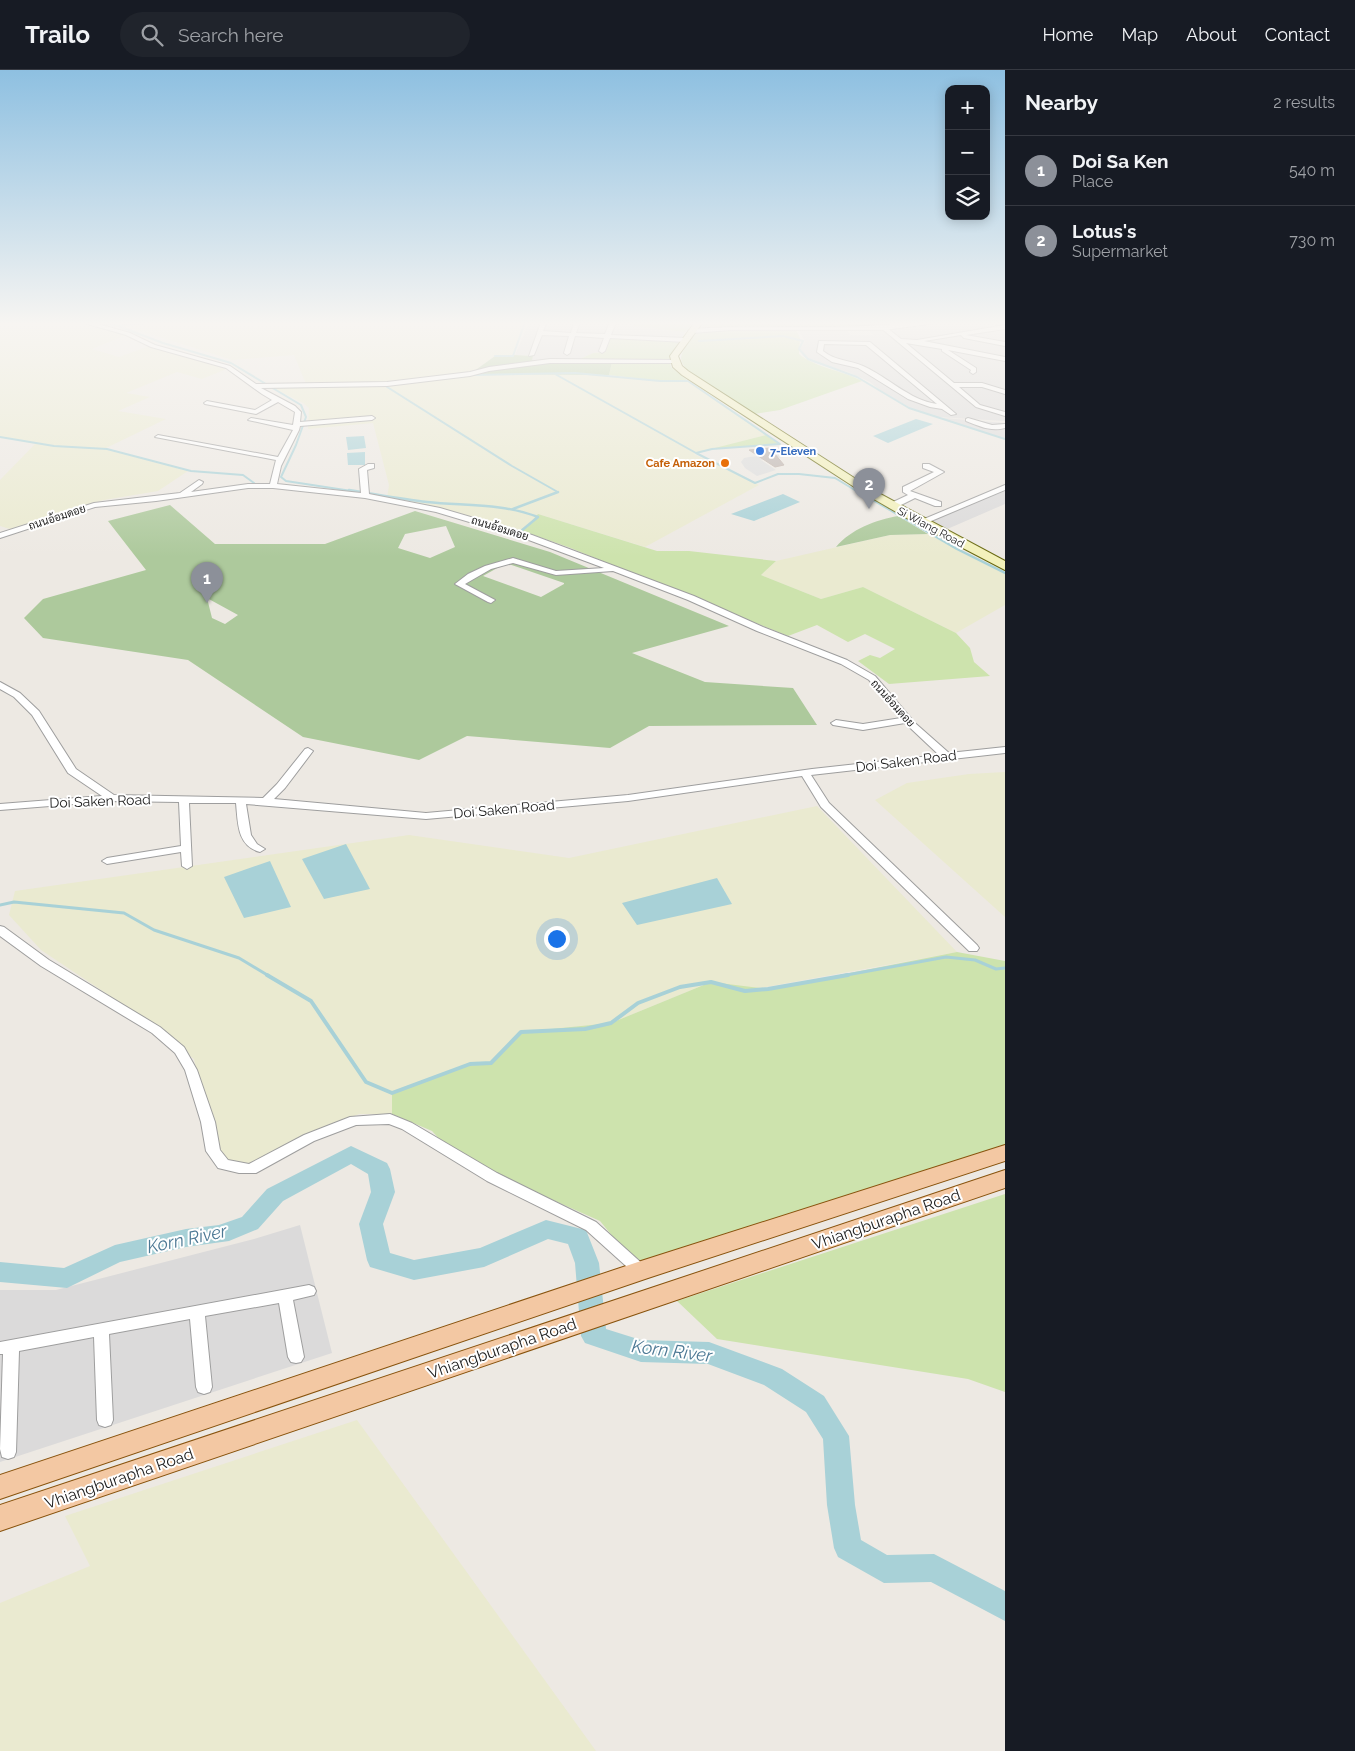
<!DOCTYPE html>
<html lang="en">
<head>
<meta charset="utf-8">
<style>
  body { margin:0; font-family:Raleway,Sarabun,sans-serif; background:#20242c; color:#f1f3f6 }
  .controls { position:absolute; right:15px; top:15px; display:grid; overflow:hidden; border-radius:10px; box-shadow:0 2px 12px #0003 }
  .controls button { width:45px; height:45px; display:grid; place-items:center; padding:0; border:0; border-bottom:1px solid #363941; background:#171b24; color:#f1f3f6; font:25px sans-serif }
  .you { position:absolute; left:556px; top:868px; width:18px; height:18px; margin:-12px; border:4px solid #fff; border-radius:50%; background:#1a73e8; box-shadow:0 0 0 8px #1a73e833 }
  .badge { display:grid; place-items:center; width:32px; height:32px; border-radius:50%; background:#8c9099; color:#fff; font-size:16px; font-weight:700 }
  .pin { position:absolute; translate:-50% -41px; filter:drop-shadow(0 1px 2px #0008) }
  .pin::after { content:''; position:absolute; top:26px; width:18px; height:15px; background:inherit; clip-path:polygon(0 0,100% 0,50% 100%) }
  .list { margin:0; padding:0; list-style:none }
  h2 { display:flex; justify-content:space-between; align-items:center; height:65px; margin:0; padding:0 20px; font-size:21px }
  h2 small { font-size:16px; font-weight:400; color:#9ea1a6 }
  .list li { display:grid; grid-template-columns:32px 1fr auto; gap:15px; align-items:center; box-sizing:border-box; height:70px; padding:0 20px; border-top:1px solid #363941 }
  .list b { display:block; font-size:19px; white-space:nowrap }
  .list p { margin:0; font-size:16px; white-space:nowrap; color:#9ea1a6 }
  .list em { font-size:16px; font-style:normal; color:#9ea1a6 }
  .icon { flex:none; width:28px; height:28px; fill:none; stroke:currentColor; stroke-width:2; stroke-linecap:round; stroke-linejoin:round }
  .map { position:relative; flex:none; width:1005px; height:1681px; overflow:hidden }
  header { display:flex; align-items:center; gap:30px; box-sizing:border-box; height:70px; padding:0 25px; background:#171b24; border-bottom:1px solid #363941 }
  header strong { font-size:24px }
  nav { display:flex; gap:28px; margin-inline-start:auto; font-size:18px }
  .search { width:350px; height:45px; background:#20242c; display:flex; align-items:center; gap:12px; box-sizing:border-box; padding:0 18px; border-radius:28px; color:#9ea1a6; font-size:19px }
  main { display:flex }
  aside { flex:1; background:#171b24 }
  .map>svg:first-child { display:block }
</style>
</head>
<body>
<header>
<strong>Trailo</strong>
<div class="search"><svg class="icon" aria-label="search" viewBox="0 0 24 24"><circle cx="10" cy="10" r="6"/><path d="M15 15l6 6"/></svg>Search here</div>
<nav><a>Home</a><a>Map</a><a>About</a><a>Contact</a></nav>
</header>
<main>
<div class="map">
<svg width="1005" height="1681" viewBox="0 0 1005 1681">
  <rect width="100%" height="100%" fill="#ede9e3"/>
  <path fill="#dbdada" d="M529,252H636L633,256L685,262L679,273L665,272L593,283L578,290H532V286L515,285Z
    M945,252H1005V351L937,347L909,337L881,321L870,312L848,302L812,292L803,286L800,279L805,271L799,261H847L850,265H873L870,261Z
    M944,348L1005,353V369L942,349Z
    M1005,417V434L945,460L926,450Z
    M300,1155L332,1283L0,1392V1220H56L254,1169Z"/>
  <path fill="#eaead0" d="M0,252H84L128,264L92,279L119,287L149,276L229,298L202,309L177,302L126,323L150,327L118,341L166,349L104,379L188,401L158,421L104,430L10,459L0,456V410L35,374L0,367Z
    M112,252H523L513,286H495L470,304L384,315L477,305L600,304L660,311H688L766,365L694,384L759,415L645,477L538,444L521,461L438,437L387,428L389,415L373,353L308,359L309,338L303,333L271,317L306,314L294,285L232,290Z
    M928,464L1005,503V535L956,563L863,517L821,529L761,505L776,491L890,465Z
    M1005,702V847L875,730L907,713L969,704Z
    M817,736L957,882L745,921L711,912L611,953L522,962L491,993L461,997L392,1023V1044H359L309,1065L250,1095H235L213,1081L194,989L107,924L41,880L9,845L15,821L409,765L569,788Z
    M357,1350L596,1681H0V1533L90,1496L65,1446Z"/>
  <path fill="#cde3ad" d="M636,252H694L685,262L633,256Z
    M705,252H883L889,256L701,259Z
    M770,259L796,260L800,268L799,284C816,298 841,300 862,311L780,340L754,344L687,300C684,296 681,292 681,288C682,280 692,266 698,262Z
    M611,268L665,270L679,273L669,290H578L593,283L605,282Z
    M612,292H670L671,297L688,311H660L609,305Z
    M766,365L780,374L711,379Z
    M538,444L657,481H689L776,491L761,505L821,529L863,517L956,563L970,578L974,592L990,606L889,614L858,591L870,585L880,588L895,579L865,564L848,572L817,555L788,566L568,477L522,461Z
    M957,882L1005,891V1075L641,1201L600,1151L499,1106L443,1073L432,1061L392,1044V1023L461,997L491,993L521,962L611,953L711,912L768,919Z
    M1005,1124V1322L968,1309L717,1269L677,1231Z"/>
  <path fill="#adc99c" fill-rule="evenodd" d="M515,285L533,286L532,290L612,292L609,305L470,304L495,286Z
    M170,435L215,474H325L415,441L550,482L729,556L632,583L705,612L793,618L817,655L649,656L610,678L467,666L419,690L303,667L188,590L43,568L24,548L43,529L146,500L108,451ZM446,456L455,477L430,488L398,478L405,464ZM506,493L564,513V514L541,527L483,506ZM207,528L238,545L225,554L212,548Z
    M898,446L928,464L890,465L836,477C851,459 876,450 898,446Z"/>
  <path fill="#ddd" d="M782,384L785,387L761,390L776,400L757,406L745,398L741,392L744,388L749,387Z"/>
  <path fill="#a8d1d7" d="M916,349L933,354L888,373L873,366Z
    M364,366L366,378L348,380L346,367Z
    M365,382V395H348L347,383Z
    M783,424L800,432L754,451L731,444Z
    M346,774L370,819L324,829L302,789Z
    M270,791L291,837L244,848L224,807Z
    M717,808L732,834L637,855L622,833Z"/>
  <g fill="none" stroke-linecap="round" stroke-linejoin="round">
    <path stroke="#a8d1d7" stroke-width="2" d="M100,252L118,256
      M153,252L118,256L163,273L231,293L301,335L306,347L296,375L281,407L286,411L358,422
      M699,271L783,266L803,271L799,279L808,289L857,307L909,338L1005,369
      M495,286H513L525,252
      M471,305L575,303L660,311H688L780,374L712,379L696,383L555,304
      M384,315L512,396L556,421
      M0,367L54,376L107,379L191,401L243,405L254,413
      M696,383L755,413L778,404H799L835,408L858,422"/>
    <path stroke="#a8d1d7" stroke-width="2.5" d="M349,420C375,424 401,429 427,432C464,436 502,433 538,447L521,461
      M856,420L957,479L1005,503
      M513,439L558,422"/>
    <path stroke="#a8d1d7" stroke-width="3" d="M0,835L14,832L124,843L154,860L239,888L269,906
      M841,906L946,887L975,890L996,899L1005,898"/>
    <path stroke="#a8d1d7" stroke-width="4" d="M267,905L311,931L366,1012L392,1023L470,994L491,993L521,962L585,959L611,953L638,933L680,917L711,912L745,921L768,919L848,905"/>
    <path fill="#a8d1d7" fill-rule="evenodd" d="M351,1076L387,1093L390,1099L395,1122L383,1154L390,1183L414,1190L480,1178L546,1150L586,1160L599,1193L606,1259L641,1270L709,1272L782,1299L824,1326L849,1366L855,1435L861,1470L887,1485L934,1484L1005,1521V1551L931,1512L884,1513L838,1487L834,1478L827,1435L823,1369L806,1342L764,1315L708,1294L641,1292L585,1273L581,1266L575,1193L568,1174L548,1169L484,1197L414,1210L370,1197L367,1190L359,1154L371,1122L368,1104L351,1094L283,1131L258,1159L229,1171L186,1177L120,1192L67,1218L0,1212V1192L64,1198L115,1175L186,1159L219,1155L242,1147L267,1119Z"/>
  </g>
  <path fill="#bdb4b0" stroke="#bdafa7" d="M770,378L784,395L775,397L749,380Z"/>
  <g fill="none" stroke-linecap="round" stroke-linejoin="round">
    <g stroke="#9e9e9e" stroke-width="2">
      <path id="minor" d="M81,252H91L130,263L155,275L230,296L256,314L387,312L470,302L489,297L550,289L677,290L678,291L675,293H550L489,301L470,306L387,316L261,318L295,336L301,342L300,352L372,346L375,348L372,350L300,356L299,360L281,396L277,414L361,423L359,399L368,394H374V398L367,400L369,424L440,438L532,465L694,526L763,557L847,590L875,606L915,653L949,683L1005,677V683L811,705L829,733L977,875L979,878L977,881H969L821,737L802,706L628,731L426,749L246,734L251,765L257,774L265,779L260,782C237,776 238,753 236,733H189L192,796L187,799L182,796L181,782L107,794L102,791L107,788L181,776L179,732L112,731L0,740V734L102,726L68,703L32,645L14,627L0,619V612L20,623L39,641L76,699L114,725L263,728L277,714L305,679L308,678L313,681L285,718L274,729L426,743L628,725L812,699L939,685L905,653L863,660L833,655L831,653L836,650L863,654L901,648L869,610L841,594L757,561L688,530L613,501L556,505L513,493L491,499L465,514L495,530L491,533L488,532L455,514L468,504L485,496L513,488L556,501L604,498L526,469L436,442L365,428L273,418H248L156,431L95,437L0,468V463L94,433L180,423L199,410L203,412L202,414L191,422L248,414H270L276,390L155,367L158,365L278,387L293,360L248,350L251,348L293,355L295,342L278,332L256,344L205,334L204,333L207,331L255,340L272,330L262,324L226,298L151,277L126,265Z
        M541,252H547L543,261L571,263L574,252H580L576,263L605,264L610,252H616L611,265L686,268L689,270L686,272L610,268L605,281L602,283L599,281L604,268L575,266L570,283L567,285L564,283L569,266L542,265L534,285L529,286Z
        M1005,255V259L966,265L1005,272V276L964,268L961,265L924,271L1005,287V291L948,280L976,298V302L973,304L970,302L971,300L942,281V279L906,273L954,313H982L1005,320V324L982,317H959L980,335L1005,342V346L976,337L881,258L886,257L901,269L917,270Z
        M819,271L870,272L956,344L951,345L942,339L930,337L908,329L858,298L832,292L817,282ZM824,274L866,275L937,334C909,330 888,307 863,296C850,290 835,291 823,281Z
        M968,348L992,355L1005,354V358C991,362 979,356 966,351V349Z
        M923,394H929L944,402L910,421L941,432V436H935L915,428L895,438H889V434L908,425L903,422V417L934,402L923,398Z
        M1005,415V420L924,454L917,452Z
        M0,856L4,857L49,890L160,957L184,977L197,1000L215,1052L220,1080L228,1090L249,1094L304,1065L350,1047L390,1044L412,1053L497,1103L596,1152L646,1197L648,1201L646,1205L641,1207L636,1205L586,1160L487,1111L402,1059L389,1054L356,1055L314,1071L256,1103H239L218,1098L206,1081L201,1052L185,1000L175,983L152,963L41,896L0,866Z
        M309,1215L314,1217L316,1221L314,1225L293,1230L304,1287L301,1292L296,1293L291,1292L288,1287L279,1233L205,1246L212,1317L210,1322L204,1324L198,1322L196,1317L190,1249L109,1264L113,1350L111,1355L105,1357L99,1355L97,1350L94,1267L19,1281L16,1382L14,1387L8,1389L2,1387L0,1379L3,1284H0V1272Z"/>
    </g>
    <g stroke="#9e9e9e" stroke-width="2">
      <path id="tertiary" d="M910,252H933L929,254L884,260H731L692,263L688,261L692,259C764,253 838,262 910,252Z"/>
    </g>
    <g stroke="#68690f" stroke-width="2">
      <path id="secondary" d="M695,252H703L678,286L682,296L688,301L873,420L1005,491V500L917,454L865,424L682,305L673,297L670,286Z"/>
    </g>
    <g stroke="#88530d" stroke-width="2">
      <path id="primary" d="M1005,1075V1091L648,1208L0,1429V1405L641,1191Z
        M1005,1100V1118L0,1461V1435Z"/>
    </g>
    <use href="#minor" fill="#fff" fill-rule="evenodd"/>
    <use href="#tertiary" fill="#fff" fill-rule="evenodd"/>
    <use href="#secondary" fill="#f3f1bb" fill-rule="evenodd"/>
    <use href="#primary" fill="#f3c8a3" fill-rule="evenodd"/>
  </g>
  <linearGradient id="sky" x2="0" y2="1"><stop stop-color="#8ec0e1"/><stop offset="0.52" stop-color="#f7f5f2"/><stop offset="1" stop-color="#f7f5f2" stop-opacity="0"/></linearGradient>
  <rect width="1005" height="487" fill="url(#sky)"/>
  <circle fill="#3f7fe0" stroke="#fff" stroke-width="2" cx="760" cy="381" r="5"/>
  <circle fill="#e8710a" stroke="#fff" stroke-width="2" cx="725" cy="393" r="5"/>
  <g text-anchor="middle" stroke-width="4" stroke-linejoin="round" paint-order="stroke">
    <g font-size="11" font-weight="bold" fill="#366cbe" stroke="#fff" text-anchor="start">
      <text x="770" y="385">7-Eleven</text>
    </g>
    <g font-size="11" font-weight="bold" fill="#c56008" stroke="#fff" text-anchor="end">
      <text x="715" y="397">Cafe Amazon</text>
    </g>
    <g font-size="11" fill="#1d1d1d" stroke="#fff">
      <text transform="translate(57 447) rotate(-18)" y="4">ถนนอ้อมดอย</text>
      <text transform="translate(931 457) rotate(28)" y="4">Si Wiang Road</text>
      <text transform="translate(500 458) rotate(17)" y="4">ถนนอ้อมดอย</text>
      <text transform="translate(893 633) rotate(48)" y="4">ถนนอ้อมดอย</text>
    </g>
    <g font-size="14" fill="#1d1d1d" stroke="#fff">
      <text transform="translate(906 691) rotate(-7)" y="5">Doi Saken Road</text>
      <text transform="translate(100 731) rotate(-2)" y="5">Doi Saken Road</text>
      <text transform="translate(504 739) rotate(-5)" y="5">Doi Saken Road</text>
    </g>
    <g font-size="16" fill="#1d1d1d" stroke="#fff">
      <text transform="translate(886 1149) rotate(-19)" y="6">Vhiangburapha Road</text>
      <text transform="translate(502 1278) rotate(-19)" y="6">Vhiangburapha Road</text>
      <text transform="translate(119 1408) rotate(-19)" y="6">Vhiangburapha Road</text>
    </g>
    <g font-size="18" font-style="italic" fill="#4c7894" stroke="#fff">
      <text transform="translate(187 1169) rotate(-12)" y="6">Korn River</text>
      <text transform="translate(672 1281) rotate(7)" y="6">Korn River</text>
    </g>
  </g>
</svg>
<div class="controls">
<button>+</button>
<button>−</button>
<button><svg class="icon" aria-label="layers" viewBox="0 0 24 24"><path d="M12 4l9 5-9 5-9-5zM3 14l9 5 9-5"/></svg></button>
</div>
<div class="you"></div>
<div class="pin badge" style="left:207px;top:533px">1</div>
<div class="pin badge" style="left:869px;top:439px">2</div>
</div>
<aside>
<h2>Nearby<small>2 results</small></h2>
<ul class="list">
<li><span class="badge">1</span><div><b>Doi Sa Ken</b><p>Place</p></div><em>540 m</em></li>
<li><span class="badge">2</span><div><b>Lotus's</b><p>Supermarket</p></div><em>730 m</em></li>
</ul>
</aside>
</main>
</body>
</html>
